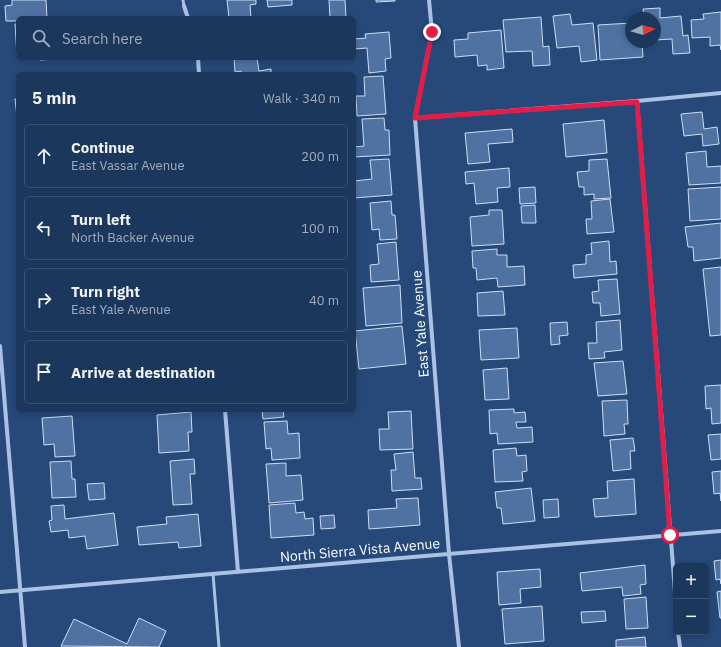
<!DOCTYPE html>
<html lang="en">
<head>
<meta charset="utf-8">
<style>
  body { margin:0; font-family:"IBM Plex Sans",sans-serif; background:#294265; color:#f1f3f6 }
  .controls { position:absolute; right:12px; bottom:12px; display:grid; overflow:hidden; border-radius:6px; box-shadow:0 2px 6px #0003 }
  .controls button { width:36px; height:36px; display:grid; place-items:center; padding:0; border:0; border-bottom:1px solid #3a5172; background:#1c375c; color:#f1f3f6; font:20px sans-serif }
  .compass { position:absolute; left:625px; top:12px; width:36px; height:36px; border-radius:50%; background:#1c375c; box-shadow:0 2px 6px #0003; rotate:85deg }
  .stop { position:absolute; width:12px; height:12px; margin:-9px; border:3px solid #e11d48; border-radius:50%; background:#fff }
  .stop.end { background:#e11d48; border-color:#fff; box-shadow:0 1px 4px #0008 }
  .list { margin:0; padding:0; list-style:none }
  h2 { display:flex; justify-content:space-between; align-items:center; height:52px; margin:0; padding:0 16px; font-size:17px }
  h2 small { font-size:13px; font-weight:400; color:#a0acbb }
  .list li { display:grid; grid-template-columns:26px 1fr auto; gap:12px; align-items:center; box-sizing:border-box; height:64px; margin:0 8px 8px; padding:0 8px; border:1px solid #3a5172; border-radius:6px }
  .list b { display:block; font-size:15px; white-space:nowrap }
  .list p { margin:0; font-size:13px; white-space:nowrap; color:#a0acbb }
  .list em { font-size:13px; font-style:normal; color:#a0acbb }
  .icon { flex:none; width:22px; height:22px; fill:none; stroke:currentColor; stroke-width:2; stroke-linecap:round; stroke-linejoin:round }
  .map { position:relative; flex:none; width:721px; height:647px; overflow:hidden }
  .search { position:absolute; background:#1c375c; box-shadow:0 2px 6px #0003; left:16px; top:16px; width:340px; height:44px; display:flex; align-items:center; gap:10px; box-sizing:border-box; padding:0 14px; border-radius:6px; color:#a0acbb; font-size:15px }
  .panel { position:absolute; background:#1c375c; box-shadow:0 2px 6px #0003; left:16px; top:72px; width:340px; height:340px; border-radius:6px }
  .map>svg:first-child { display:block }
</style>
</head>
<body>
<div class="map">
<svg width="721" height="647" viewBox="0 0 721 647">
  <rect width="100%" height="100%" fill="#26497a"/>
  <path fill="#4f72a3" stroke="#ccddf3" d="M12,0H46L47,18H18V21H6L5,6L12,5Z
    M227,0H256V4L250,5L251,18H229Z
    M267,0H292V5L268,7Z
    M329,0H345L346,18H330Z
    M376,0H395V1L376,2Z
    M660,8V18L681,16L683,36L688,35L690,53L673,54L672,39L655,40V18H644L643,9Z
    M721,12V50L720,45L710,46V37L692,38L691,20L704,19L703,14Z
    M570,14L572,25L593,23L597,60L581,62L579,46L557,48L553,16Z
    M541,17L543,47L549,46L550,65L533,66L532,51L506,52L503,20Z
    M631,23V42H642L643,57L600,60L598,25Z
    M15,24H18V56H17Z
    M501,30L504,68L487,70V65L478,66L477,55L455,57L454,40L468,39V33Z
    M389,32L391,58L385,59L386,71L369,73L367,48L354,49V39L366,38L365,34Z
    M40,58H58V59L40,60Z
    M234,58H257L259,71L271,69V74H241V71L235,72Z
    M383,76L386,114L357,116L356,96H365L364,77Z
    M15,99H18V117H17Z
    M702,112L704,129L717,127L719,144L703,146L702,134L684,136L681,114Z
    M384,118L385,130H389L390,155L354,157V147L364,146L362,119Z
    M604,120L607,153L566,157L563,124Z
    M512,129L513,142L488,144L490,162L468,164L465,133Z
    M706,151L707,167L721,166V183L689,185L686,153Z
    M389,159L392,195L354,198V181L372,179L370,160Z
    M607,159L611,198L594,199V194L584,195V187H579L577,172L589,171V160Z
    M509,168L510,187L497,188L498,202L476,204L474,183L466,184L465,172Z
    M535,187L536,203L520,204L519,188Z
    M721,187V219L690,221L688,189Z
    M610,199L614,232L587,234L586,219H592L591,201Z
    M391,201L392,215H395L397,239L380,240L379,229L372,230L370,203Z
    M535,205L536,223H522L521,206Z
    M489,210H502L504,244L472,246L470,217L489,215Z
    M721,223V258L694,261L693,247H688L685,227Z
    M609,241L610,262L616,261L617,274L574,278L573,265L586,264V255L592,254L591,243Z
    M396,242L399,280L371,282L370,265L379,264L377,244Z
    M497,249V255H507V267L524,266L525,285L498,287L497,278L477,280L476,268H473L472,251Z
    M721,267V335L710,336L703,269Z
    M617,279L620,314L601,316L600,303H593L592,292L599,291L598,280Z
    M400,285L402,323L366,326L363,288Z
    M503,291L505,315L478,316L477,293Z
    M620,320L622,350L604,352L605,358L589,359L588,343H597L596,322Z
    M567,322L568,335L559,336L560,344L551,345L550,323Z
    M402,326L406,364L359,369L355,331Z
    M517,328L519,358L481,360L479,330Z
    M623,361L627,394L598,396L594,363Z
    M507,368L509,399L485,400L483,370Z
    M721,385V423L712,424L711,408L706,409L705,386Z
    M627,400L628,424H624L625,434L604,436L602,401Z
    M514,409V413L525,412L526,422H516L517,428L532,427L533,442L498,444L497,433L490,434L489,410Z
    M262,410H283L284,417L263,419Z
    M411,411L413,449L380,450L379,429H389L388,412Z
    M191,412L192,432H188L189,451L159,453L157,415Z
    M72,416L75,456L55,457L54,444L44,445L42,418Z
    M287,421L288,434L299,433L300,458L272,460L271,448L266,449L264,422Z
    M721,434V459L711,460L708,435Z
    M633,438L635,451H630L631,469L613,471L610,440Z
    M516,448L517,456L526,455L527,471L522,472L523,481L495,482L493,450Z
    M413,452L415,478H421L422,489L392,491L391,470H396L394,454Z
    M194,459L195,474H190L192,504L173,505L170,461Z
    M71,461L72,479H75L76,497L52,498L50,462Z
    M286,463V476L301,475L303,500L269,503L266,464Z
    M721,471V501L720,493L714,494L712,472Z
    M634,479L636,514L595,517L593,499L608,498L607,481Z
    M104,483L105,499L89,500L87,484Z
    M531,488L535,521L503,524L501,508H497L495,492Z
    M418,498L420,525L369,529L368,510L397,508L396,499Z
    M558,499L559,517L544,518L543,500Z
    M295,503L296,513L304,512L305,519L313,518L314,535L271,538L269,505Z
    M64,505L65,519L114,513L118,545L87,549L85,536L69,538L68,530L51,532L49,521L52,520L51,506Z
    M198,514L201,546L179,548L178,542L139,545L137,527L167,524L166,517Z
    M334,515L335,528L321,529L320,516Z
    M721,560V584L720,579L716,580L714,561Z
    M645,565L646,584L640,585L641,594L623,596L622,587L582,591L580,573Z
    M540,569L541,587L520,589L521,603L499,605L497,572Z
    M721,591V618H720L717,592Z
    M646,597L648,628L626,629L624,599Z
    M542,606L544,641L505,644L502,609Z
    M605,611L606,621L582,623L581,612Z
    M139,618L166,631L159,647L61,646L74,619L127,644Z
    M645,637L646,647H616V640Z"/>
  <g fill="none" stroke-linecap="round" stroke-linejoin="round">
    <path stroke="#a9c2e4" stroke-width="3" d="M183,0L184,6
      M213,574L219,647"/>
    <path stroke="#a9c2e4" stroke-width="4" d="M429,0L432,32L415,118L449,554L459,647
      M184,6L188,18
      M198,58L199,74
      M637,101L676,605
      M415,118L637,101L721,93
      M0,346L25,647
      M225,410L238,572
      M0,592L721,531
      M678,632L680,647"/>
  </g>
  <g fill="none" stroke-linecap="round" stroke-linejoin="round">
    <path stroke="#e11d48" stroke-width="5" d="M432,32L415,118L637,102L670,535"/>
  </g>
  <g text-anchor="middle" stroke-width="3" stroke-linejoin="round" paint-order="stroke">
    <g font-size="14" fill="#fff" stroke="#26497a">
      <text transform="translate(420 324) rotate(-94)" y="5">East Yale Avenue</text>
      <text transform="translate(360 550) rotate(-5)" y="5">North Sierra Vista Avenue</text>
    </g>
  </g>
</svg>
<div class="controls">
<button>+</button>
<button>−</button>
</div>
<svg class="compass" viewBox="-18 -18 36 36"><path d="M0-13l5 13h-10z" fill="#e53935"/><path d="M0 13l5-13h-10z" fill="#a0acbb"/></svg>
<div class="stop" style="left:670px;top:535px"></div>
<div class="stop end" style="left:432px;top:32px"></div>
<div class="search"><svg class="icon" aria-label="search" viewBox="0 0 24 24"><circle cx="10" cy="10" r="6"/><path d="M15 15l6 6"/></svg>Search here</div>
<section class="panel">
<h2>5 min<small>Walk · 340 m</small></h2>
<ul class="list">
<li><svg class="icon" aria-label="ahead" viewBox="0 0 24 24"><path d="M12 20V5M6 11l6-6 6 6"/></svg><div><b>Continue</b><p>East Vassar Avenue</p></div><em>200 m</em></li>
<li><svg class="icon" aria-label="left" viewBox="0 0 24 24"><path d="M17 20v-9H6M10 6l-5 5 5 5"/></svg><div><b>Turn left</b><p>North Backer Avenue</p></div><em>100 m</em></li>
<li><svg class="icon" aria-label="right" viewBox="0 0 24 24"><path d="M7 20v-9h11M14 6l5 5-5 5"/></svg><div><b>Turn right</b><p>East Yale Avenue</p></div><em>40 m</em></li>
<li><svg class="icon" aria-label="arrive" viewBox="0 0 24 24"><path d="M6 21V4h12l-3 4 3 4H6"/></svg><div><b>Arrive at destination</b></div></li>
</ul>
</section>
</div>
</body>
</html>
